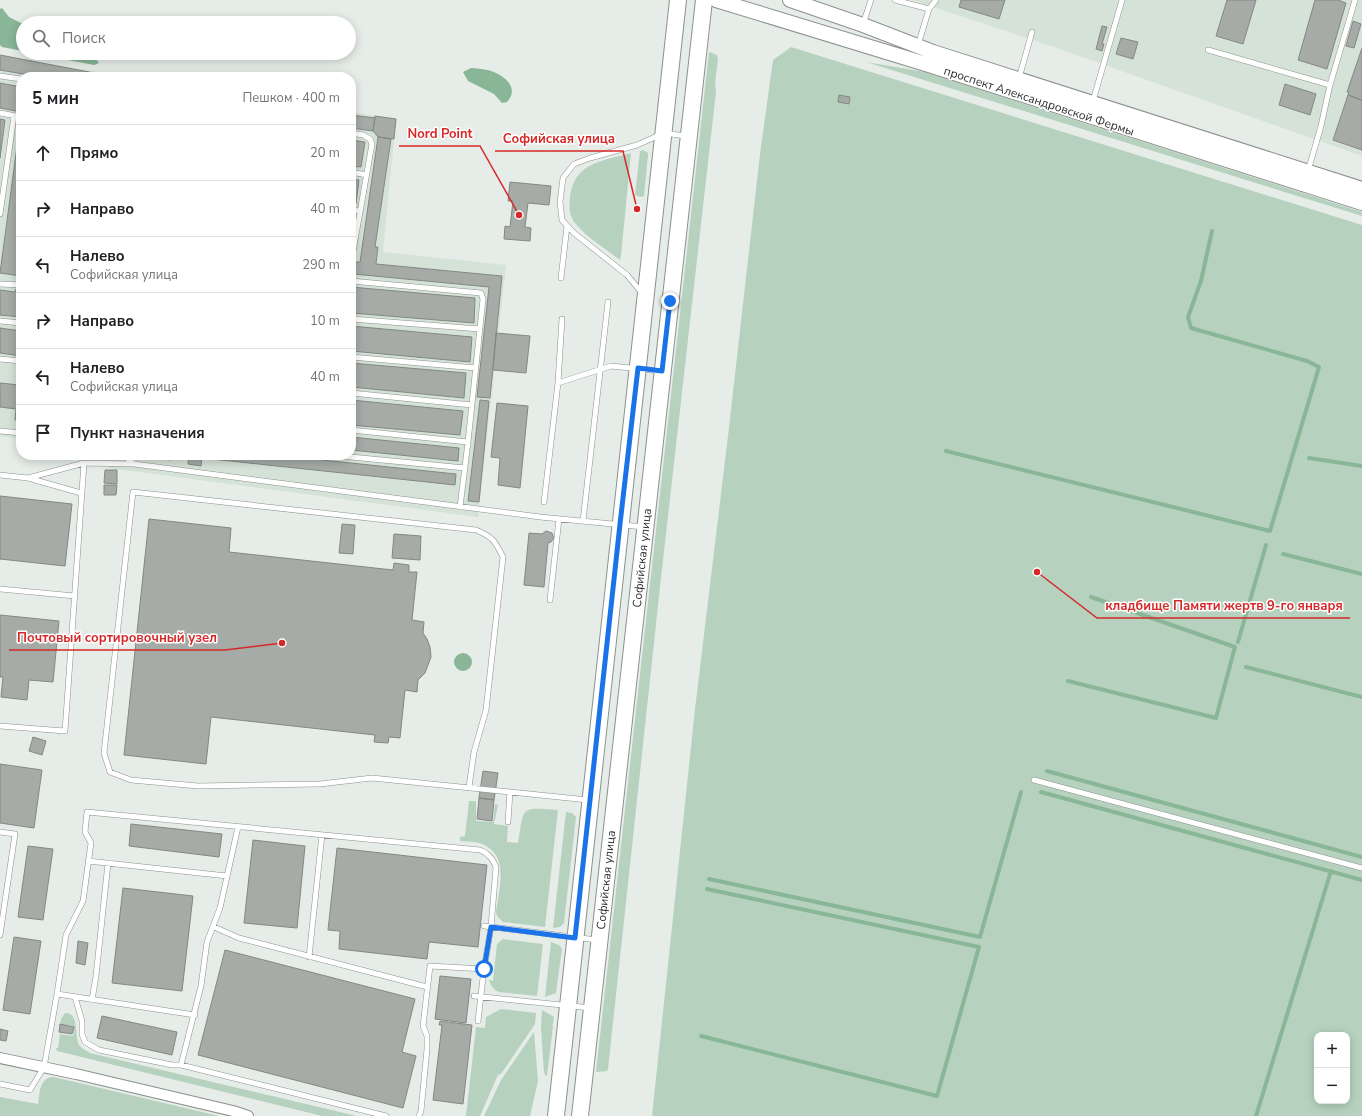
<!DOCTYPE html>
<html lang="ru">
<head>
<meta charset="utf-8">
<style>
  body { margin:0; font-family:"Nunito Sans",sans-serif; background:#f2f2f2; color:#202124 }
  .controls { position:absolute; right:12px; bottom:12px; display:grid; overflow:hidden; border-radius:8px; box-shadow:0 2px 10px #0003 }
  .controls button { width:36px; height:36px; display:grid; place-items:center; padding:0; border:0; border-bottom:1px solid #e0e0e0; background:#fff; color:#202124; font:20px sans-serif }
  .stop { position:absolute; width:12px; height:12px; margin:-9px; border:3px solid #1a73e8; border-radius:50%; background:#fff }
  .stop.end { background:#1a73e8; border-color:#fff; box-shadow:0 1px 4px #0008 }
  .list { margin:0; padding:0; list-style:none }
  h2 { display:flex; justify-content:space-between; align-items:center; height:52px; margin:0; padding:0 16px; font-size:17px }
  h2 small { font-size:13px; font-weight:400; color:#757577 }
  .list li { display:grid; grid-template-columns:26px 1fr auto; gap:12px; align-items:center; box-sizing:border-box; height:56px; padding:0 16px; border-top:1px solid #e0e0e0 }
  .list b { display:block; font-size:15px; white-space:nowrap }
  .list p { margin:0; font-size:13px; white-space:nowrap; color:#757577 }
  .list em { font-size:13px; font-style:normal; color:#757577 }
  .icon { flex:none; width:22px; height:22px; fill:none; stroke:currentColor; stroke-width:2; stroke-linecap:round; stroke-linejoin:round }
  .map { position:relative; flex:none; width:1362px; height:1116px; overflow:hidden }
  .search { position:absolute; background:#fff; box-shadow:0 2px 10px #0003; left:16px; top:16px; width:340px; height:44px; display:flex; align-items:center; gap:10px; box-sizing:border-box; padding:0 14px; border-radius:22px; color:#757577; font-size:15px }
  .panel { position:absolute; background:#fff; box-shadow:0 2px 10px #0003; left:16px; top:72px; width:340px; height:388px; border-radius:16px }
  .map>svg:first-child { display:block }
</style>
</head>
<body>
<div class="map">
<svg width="1362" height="1116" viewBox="0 0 1362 1116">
  <rect width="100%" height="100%" fill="#e6ece7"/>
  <path fill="#d5e2d8" d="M912,0H1362V156L1051,46Z
    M0,55L126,77H21V439L0,436Z
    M351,112L396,119L383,252L506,265L478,517L109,468L108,455H351Z"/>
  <path fill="#b6d2bf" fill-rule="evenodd" d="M791,47L1362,225V1116H652L695,709L728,436L760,154L773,60ZM1317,1035H1347V1101H1317Z
    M709,52L717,55L718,59L715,83L716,92L712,127L660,587L608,1069L607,1071L596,1072Z
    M866,62L925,72L1362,212V216Z
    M643,150L648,153V155L644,196L640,197L635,195L640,151Z
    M631,153L621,256L620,260C606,249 587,238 575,223C569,215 569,207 570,197C574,162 603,161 631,153Z
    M469,801H476V821L493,822L495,804L498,805L494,824L508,826L507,842L518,843C524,806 520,807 558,810L545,927L503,922L497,916L496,912C499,889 510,855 482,844C476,841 467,842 460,841V837L465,836Z
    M566,812L572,813L576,817L564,923L560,927L553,928Z
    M503,939L543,944L537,996L499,992C494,990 491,986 489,980L493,981L497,944Z
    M551,942L559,945L562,949L556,993L545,997Z
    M501,1009L536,1013L535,1024L501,1074L498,1075L480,1116H466L476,1027L485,1028L486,1017Z
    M542,1010L554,1017L553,1024H552L553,1026L547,1076H546L544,1073L541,1028Z
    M65,1013C80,1012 74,1037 79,1045C81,1048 87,1051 90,1053L357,1116H322L57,1051L56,1048H58L60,1034L73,1036L74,1026L60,1024L61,1019Z
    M534,1032L538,1081L530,1116H484L501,1080Z
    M52,1077L58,1078L219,1116H0V1097L38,1104C40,1093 39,1079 52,1077Z"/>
  <path fill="#88b697" d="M2,8L9,17L23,24V51L2,47L0,45V9Z
    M32,53H88L94,57L99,63L94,65Z
    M471,68C476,68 482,69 487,70C502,73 521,87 507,102L502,103L494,94L468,81L463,72Z
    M454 662a9 9 0 1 1 18 0a9 9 0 1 1-18 0Z"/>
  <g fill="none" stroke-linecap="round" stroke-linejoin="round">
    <path stroke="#88b697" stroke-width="4" d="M946,451L1270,531L1319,367L1307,361L1191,328L1188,317L1201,281L1212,231
      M1309,458L1362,466
      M1283,554L1362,574
      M1238,642L1266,545
      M1246,667L1362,697
      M1068,681L1216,718L1235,647L1091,597
      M1047,771L1362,857
      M1041,792L1362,880
      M709,879L980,937L1021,792
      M701,1036L937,1096L979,947L707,889
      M1256,1116L1331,871"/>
  </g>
  <path fill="#a6aba7" stroke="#838884" d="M961,0H1005L999,19L959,7Z
    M1227,0H1256L1243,44L1216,36Z
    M1315,0H1338L1346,3L1327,69L1298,60Z
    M1353,21L1361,24L1354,48L1346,46Z
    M1102,26L1107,27L1102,44H1104L1102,51L1096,49Z
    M1121,38L1138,42L1133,59L1116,54Z
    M1362,48V100L1348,95L1349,92H1347Z
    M0,55L115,77H40L0,70Z
    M0,83L21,87V112L0,108Z
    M1285,84L1316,94L1310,115L1279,105Z
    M839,95L850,97L849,104L838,102Z
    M1348,95L1362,100V150L1333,140Z
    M351,115L375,118L373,131L351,128Z
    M375,116L396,119L394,139L378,137L373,131Z
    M0,119L5,120L0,158Z
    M20,124H21V276L0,273Z
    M378,137L391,139L375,247H378L376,264L502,276L490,398L477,397L489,287L353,274L354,262H360Z
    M351,140L365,142L361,167L351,166Z
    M351,179L359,180L356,204L351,203Z
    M510,182L551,186L549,205L528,203L525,227L531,228L530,241L504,239L505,226L510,227L513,201H508Z
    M351,287L475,298L474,323L351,313Z
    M16,289L21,290V317L0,315V290L15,292Z
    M351,326L472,337L470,362L351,351Z
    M0,328L21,331V356L0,353Z
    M496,333L530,336L526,373L493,370Z
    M351,363L466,373L464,398L351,387Z
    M21,371V420H15L16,409L0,407V383L19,385Z
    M351,400L463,411L460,435L351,425Z
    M480,400L489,401L479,502L468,501Z
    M497,403L528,406L520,488L498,485L500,458L491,457Z
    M351,437L459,448L458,461L351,450Z
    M156,455H171V460L156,458Z
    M189,455H202L201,466L188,464Z
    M202,455H322V460L456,474L455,485L202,458Z
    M105,470H117V484L104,483Z
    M104,485H117L116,495H104Z
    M0,496L72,504L65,566L0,559Z
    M149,519L231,528L229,552L393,570L394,563L409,565V572H417L412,620L424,622L423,633L427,639L430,647L431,657L425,673L418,680L417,692L405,690L400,738L389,737L388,743L374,742L375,735L211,717L206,764L124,755Z
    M342,524L355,525L353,554L339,553Z
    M546,531L552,533L554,538L551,542L548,543L544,587L524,585L529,533L542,534Z
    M394,534L421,536L420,560L392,558Z
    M0,615L59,621L53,682L29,680L27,700L1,697L3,677H0Z
    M33,737L46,741L42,755L29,751Z
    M0,764L42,770L34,828L0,823Z
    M483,771L498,773L494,800L479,798Z
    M479,798L494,800L492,821L477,819Z
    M131,824L222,834L219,857L129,846Z
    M253,840L305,846L297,928L244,923Z
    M28,846L53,849L43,920L18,917Z
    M337,848L487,865L478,947L429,942L427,959L339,949L340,931L328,930Z
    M123,888L193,896L182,991L112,983Z
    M14,937L41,941L30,1014L3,1010Z
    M78,941L88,943L85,965L76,963Z
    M225,950L415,999L402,1052L416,1056L403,1108L198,1055Z
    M440,976L471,979L466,1023L435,1019Z
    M102,1016L177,1032L172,1055L97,1038Z
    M440,1021L472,1025L463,1104L433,1100L442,1025H439Z
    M60,1024L74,1027L72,1034L59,1032Z
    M0,1029L8,1031L6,1041L0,1040Z"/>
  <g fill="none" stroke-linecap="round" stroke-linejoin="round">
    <g stroke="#8c918d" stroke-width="6">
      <path id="service" d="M895,0L929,9
        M863,24L871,0
        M918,45L929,9L936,0
        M1208,50L1330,85
        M0,76L21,79
        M1019,78L1032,32
        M1093,101L1122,0
        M0,113L21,117
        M351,133L363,135L370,139L372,144L351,263
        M1308,171L1321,126L1330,85L1355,0
        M351,172L367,175
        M351,210L360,211
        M0,214L14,116
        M561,278L567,226
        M351,281L481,293L483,299L468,442L460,507
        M0,284L21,285
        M642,293L627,275L574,233L562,220L560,202L563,178L574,164L590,158L637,145L664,133L686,136
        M351,319L480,329
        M0,321L21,323
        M351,357L476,368
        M0,359L21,361
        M558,383L611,366L660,371
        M351,393L472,405
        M351,430L468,442
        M0,431L21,433
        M123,455L134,464L540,517L644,527
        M330,455L465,468
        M0,475L28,478L81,493
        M28,478L84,463L134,464
        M544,502L558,383L562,319
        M583,521L608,302
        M0,589L75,596
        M550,600L559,519
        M0,726L65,731L84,463
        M1034,780L1362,868
        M469,787L474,752L486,710L503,557C495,541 493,537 476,530L133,492L104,753L110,772L131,780L198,786L320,784L372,778L588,800
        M508,822L510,792
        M0,832L15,834L0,935
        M88,861L227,876
        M484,926L597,940
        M214,927L239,938L427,987
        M309,957L322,835
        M57,994L195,1015
        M474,996L591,1008
        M75,997L82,1021V1034L85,1042L99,1050L172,1065H181L386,1116
        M92,1000L96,976L108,863
        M181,1065L201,986L207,942L220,908L238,827
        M0,1084L30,1090L44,1067L57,994L66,935L83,901L91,843L85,832L87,812L480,850C489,854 492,858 496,867L491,927L484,969L478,1021
        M419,1116L421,1111L427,1049V1036L423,1026L430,966L484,969"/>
    </g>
    <g stroke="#8c918d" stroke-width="12">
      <path id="minor" d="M0,1058L76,1074L233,1111L248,1116"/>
    </g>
    <g stroke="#8c918d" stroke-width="16">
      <path id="secondary" d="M716,0L929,65L1362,203
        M790,0L863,25L933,52L1362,189"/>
    </g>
    <g stroke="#8c918d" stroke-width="18">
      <path id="primary" d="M556,1116L678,0
        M580,1116L704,0"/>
    </g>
    <use href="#service" stroke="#fff" stroke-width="5"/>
    <use href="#minor" stroke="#fff" stroke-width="10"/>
    <use href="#secondary" stroke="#fff" stroke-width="14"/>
    <use href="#primary" stroke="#fff" stroke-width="16"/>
  </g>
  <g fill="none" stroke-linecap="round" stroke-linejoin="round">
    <path stroke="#1a73e8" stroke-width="5" d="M484,969L491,927L575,938L620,524L638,368L662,371L670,301"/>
  </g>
  <g text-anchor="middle" stroke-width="3" stroke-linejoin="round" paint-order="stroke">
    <g font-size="12" fill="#2e302e" stroke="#fff">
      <text transform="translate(1039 101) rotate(18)" y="4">проспект Александровской Фермы</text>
      <text transform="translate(642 558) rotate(-84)" y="4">Софийская улица</text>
      <text transform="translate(606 880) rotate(-84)" y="4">Софийская улица</text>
    </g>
  </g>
  <path fill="none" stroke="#d62828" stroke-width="1.5" d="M519 215L480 146H399M637 209L623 151H495M1037 572L1097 618H1350M282 643L225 650H9"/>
  <g fill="#d62828" stroke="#fff" stroke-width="1.5">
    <circle cx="519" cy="215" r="4"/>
    <circle cx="637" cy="209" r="4"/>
    <circle cx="1037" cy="572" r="4"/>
    <circle cx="282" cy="643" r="4"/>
  </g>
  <g font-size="13" text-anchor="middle" font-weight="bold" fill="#d62828" stroke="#fff" stroke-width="3" stroke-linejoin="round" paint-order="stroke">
    <text x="440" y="138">Nord Point</text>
    <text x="559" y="143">Софийская улица</text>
    <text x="1224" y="610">кладбище Памяти жертв 9-го января</text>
    <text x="117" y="642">Почтовый сортировочный узел</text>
  </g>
</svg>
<div class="controls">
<button>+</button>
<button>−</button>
</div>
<div class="stop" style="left:484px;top:969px"></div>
<div class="stop end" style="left:670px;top:301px"></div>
<div class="search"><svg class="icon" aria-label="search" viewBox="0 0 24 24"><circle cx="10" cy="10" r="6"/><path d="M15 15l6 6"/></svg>Поиск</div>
<section class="panel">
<h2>5 мин<small>Пешком · 400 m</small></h2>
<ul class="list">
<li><svg class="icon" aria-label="ahead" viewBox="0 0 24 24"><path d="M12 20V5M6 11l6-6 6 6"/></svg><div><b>Прямо</b></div><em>20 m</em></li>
<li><svg class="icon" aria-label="right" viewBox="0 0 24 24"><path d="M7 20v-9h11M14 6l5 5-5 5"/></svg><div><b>Направо</b></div><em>40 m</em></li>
<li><svg class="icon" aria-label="left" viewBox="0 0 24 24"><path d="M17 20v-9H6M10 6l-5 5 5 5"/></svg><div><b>Налево</b><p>Софийская улица</p></div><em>290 m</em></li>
<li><svg class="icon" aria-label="right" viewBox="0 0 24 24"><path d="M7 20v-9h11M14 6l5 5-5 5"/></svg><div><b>Направо</b></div><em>10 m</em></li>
<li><svg class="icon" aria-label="left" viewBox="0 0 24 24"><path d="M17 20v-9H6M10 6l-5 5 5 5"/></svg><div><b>Налево</b><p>Софийская улица</p></div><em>40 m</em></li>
<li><svg class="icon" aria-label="arrive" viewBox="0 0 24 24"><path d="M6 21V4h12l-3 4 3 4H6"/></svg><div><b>Пункт назначения</b></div></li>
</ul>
</section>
</div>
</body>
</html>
